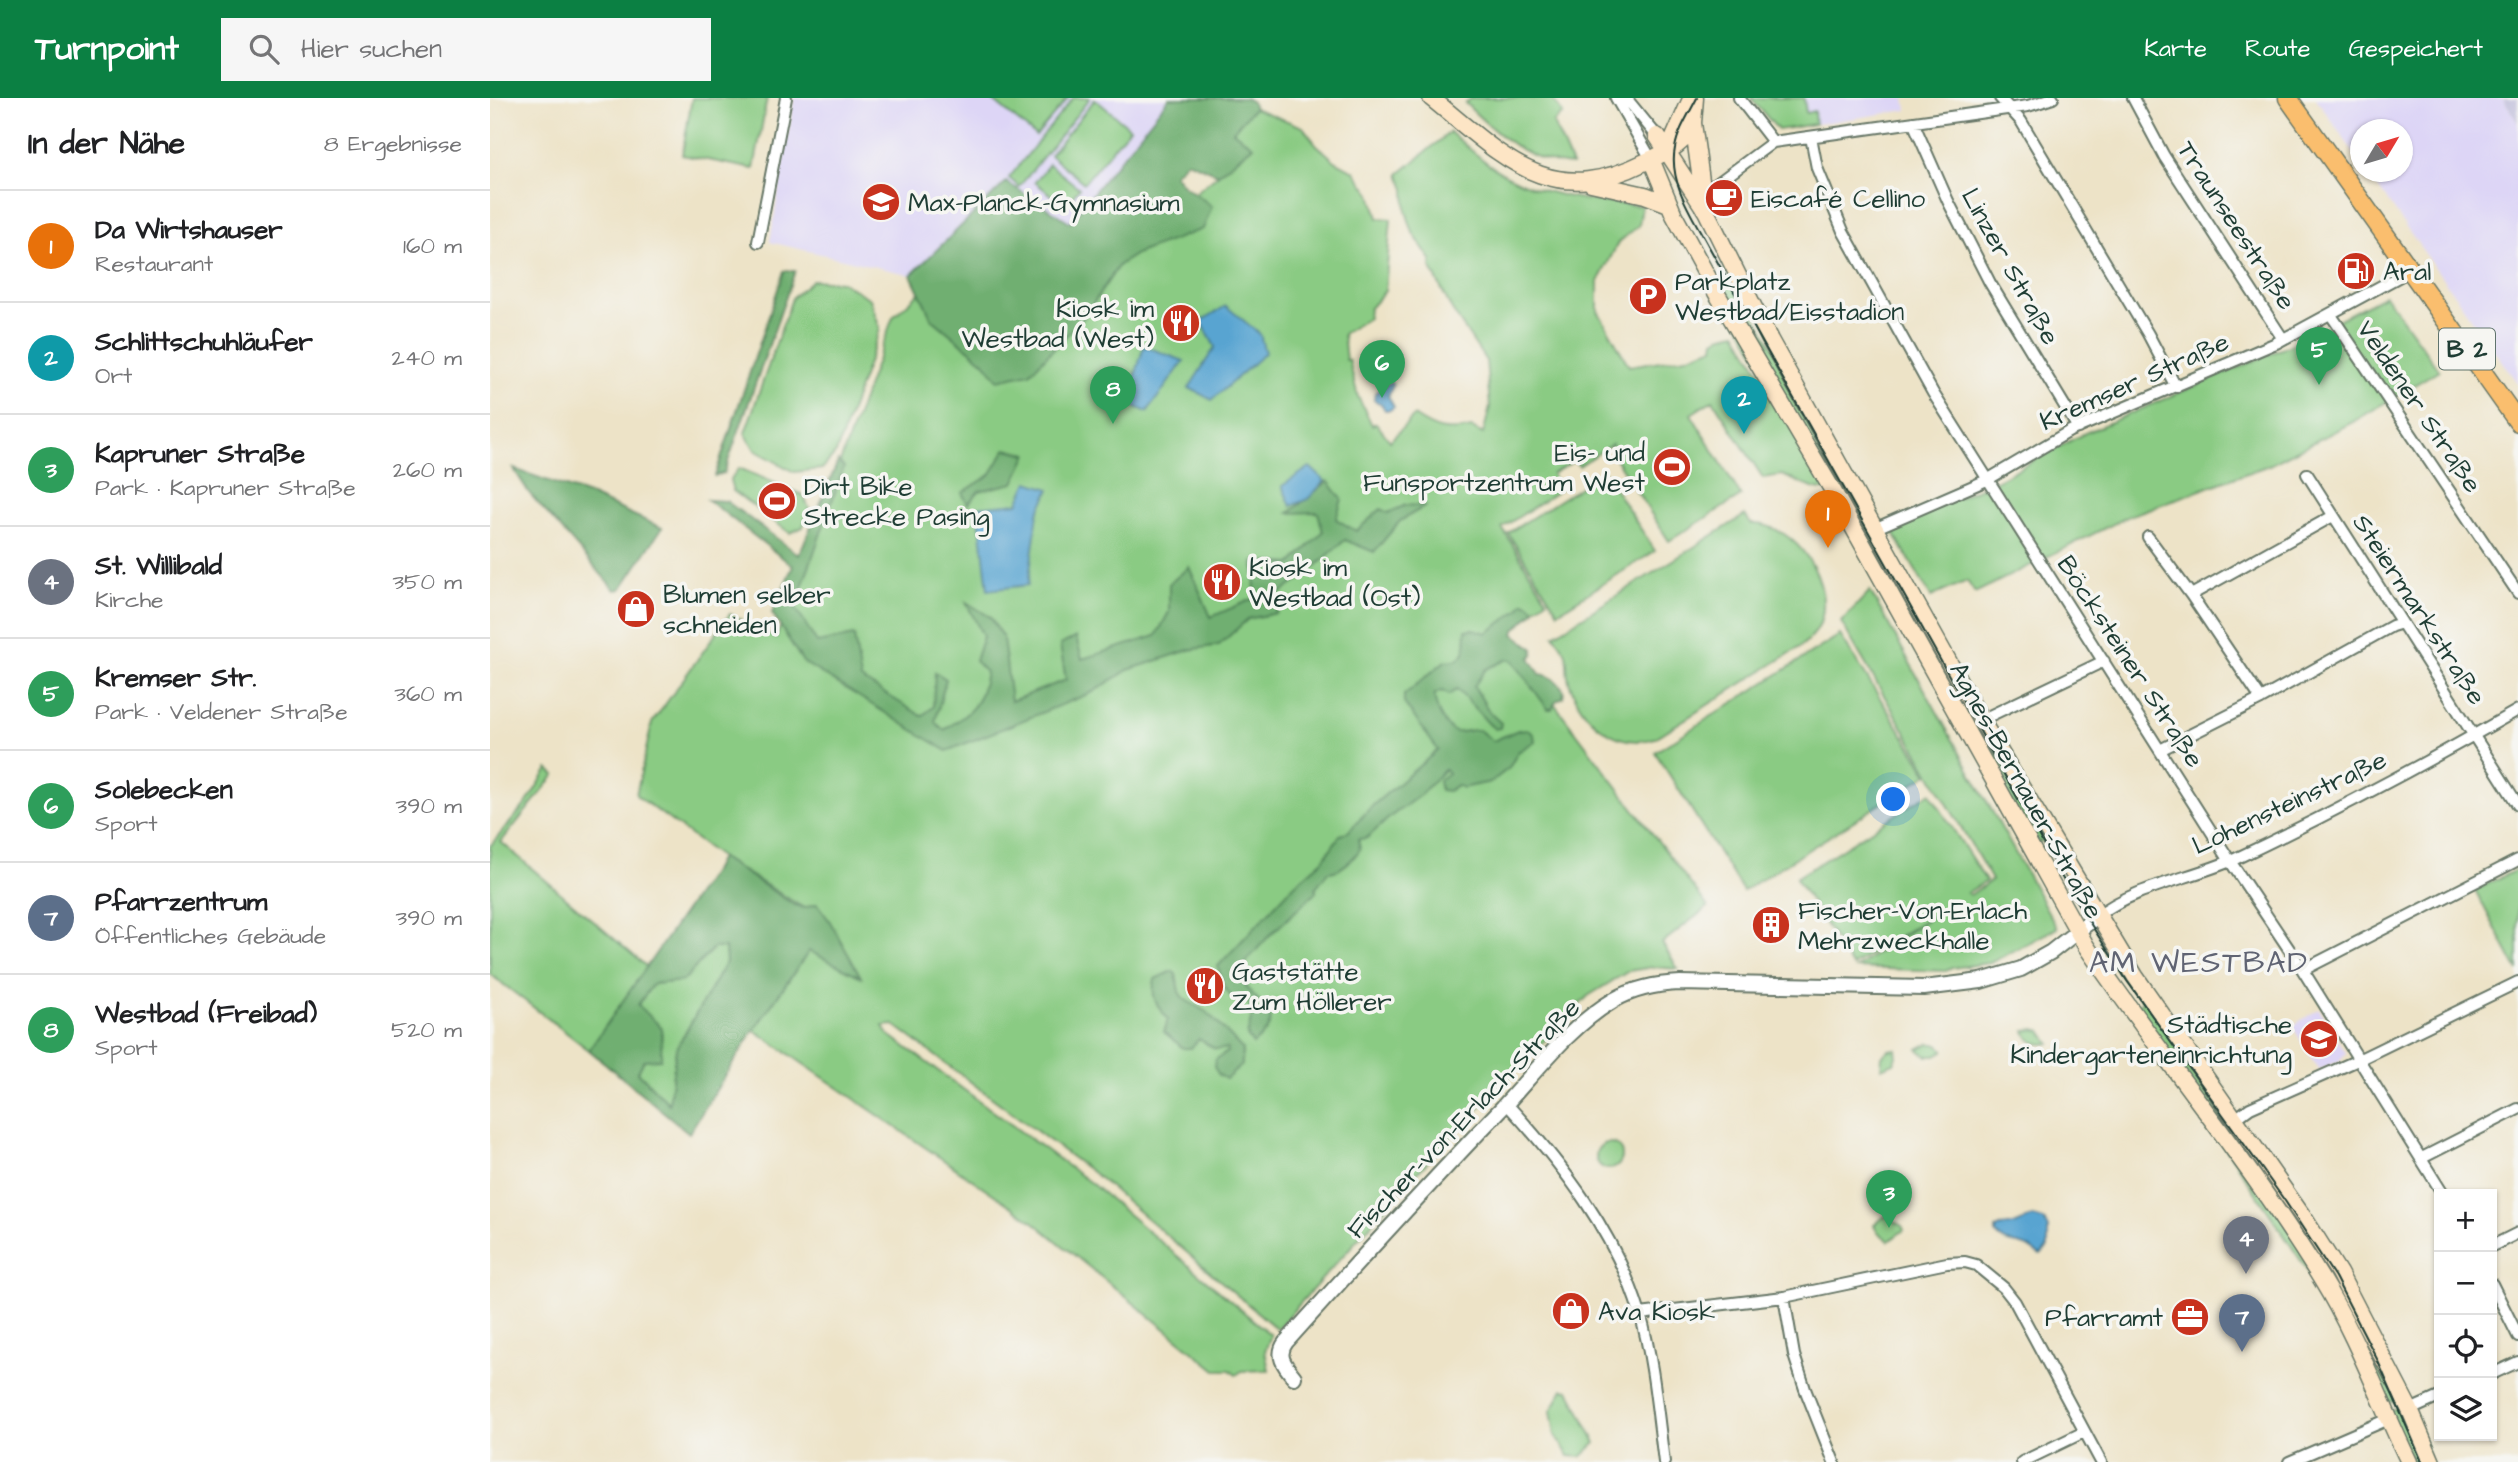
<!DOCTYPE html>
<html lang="de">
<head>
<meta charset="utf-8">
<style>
  body { margin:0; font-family:"Architects Daughter",sans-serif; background:#f6f6f6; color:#202124 }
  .controls { position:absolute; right:21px; bottom:21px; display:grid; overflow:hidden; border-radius:0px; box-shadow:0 2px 5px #0004 }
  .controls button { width:63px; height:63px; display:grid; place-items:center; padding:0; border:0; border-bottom:2px solid #e0e0e0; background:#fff; color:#202124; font:35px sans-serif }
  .compass { position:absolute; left:1860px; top:21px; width:63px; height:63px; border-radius:50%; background:#fff; box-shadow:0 2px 5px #0004; rotate:52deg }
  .you { position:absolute; left:1404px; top:702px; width:24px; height:24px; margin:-18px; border:5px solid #fff; border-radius:50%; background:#1a73e8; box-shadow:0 0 0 10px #1a73e833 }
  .badge { display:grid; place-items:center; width:46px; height:46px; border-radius:50%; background:#0b8043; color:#fff; font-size:23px; font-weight:700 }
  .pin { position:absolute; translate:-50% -58px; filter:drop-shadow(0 2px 4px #0008) }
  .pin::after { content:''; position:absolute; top:37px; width:24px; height:21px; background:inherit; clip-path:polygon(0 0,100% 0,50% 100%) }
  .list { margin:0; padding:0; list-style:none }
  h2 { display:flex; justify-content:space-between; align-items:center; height:91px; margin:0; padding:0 28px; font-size:30px }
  h2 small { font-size:23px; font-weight:400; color:#757577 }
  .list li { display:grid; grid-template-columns:46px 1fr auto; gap:21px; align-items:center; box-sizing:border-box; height:112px; padding:0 28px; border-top:2px solid #e0e0e0 }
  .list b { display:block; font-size:26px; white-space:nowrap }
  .list p { margin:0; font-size:23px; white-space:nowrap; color:#757577 }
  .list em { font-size:23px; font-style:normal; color:#757577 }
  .icon { flex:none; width:38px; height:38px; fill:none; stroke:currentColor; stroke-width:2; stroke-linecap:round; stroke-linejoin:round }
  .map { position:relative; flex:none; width:2028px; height:1364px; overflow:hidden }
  header { display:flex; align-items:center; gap:42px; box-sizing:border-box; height:98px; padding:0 35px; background:#0b8043; color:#fff }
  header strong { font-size:33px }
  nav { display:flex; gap:38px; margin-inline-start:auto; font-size:24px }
  .search { width:490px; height:63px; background:#f6f6f6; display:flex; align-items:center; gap:18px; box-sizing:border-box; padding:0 24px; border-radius:0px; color:#757577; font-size:26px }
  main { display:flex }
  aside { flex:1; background:#fff }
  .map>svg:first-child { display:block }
</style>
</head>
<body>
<header>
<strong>Turnpoint</strong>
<div class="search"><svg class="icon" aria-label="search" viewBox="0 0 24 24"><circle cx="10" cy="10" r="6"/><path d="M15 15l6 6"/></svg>Hier suchen</div>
<nav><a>Karte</a><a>Route</a><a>Gespeichert</a></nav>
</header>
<main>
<aside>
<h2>In der Nähe<small>8 Ergebnisse</small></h2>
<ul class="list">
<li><span class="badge" style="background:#e8710a">1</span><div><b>Da Wirtshauser</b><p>Restaurant</p></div><em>160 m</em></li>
<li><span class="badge" style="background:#0f9aa8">2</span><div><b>Schlittschuhläufer</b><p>Ort</p></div><em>240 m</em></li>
<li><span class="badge" style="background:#2e9e5b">3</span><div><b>Kapruner Straße</b><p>Park · Kapruner Straße</p></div><em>260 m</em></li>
<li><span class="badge" style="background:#6b7280">4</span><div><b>St. Willibald</b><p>Kirche</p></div><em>350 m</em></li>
<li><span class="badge" style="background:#2e9e5b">5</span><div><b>Kremser Str.</b><p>Park · Veldener Straße</p></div><em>360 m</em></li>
<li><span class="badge" style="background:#2e9e5b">6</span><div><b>Solebecken</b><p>Sport</p></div><em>390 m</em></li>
<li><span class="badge" style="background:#5c6f8a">7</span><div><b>Pfarrzentrum</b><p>Öffentliches Gebäude</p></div><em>390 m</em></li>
<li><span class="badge" style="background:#2e9e5b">8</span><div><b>Westbad (Freibad)</b><p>Sport</p></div><em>520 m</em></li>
</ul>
</aside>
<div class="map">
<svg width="2028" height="1364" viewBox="0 0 2028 1364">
  <rect width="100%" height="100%" fill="#f6f6f2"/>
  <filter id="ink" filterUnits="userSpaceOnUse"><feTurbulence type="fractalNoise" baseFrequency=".0143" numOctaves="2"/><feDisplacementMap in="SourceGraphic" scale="14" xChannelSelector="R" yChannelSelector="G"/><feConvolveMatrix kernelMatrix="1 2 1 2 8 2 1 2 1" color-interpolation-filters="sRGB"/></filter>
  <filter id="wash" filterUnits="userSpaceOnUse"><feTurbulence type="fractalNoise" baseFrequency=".00686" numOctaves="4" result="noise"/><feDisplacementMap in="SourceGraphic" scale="28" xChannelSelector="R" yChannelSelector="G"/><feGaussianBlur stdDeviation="1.57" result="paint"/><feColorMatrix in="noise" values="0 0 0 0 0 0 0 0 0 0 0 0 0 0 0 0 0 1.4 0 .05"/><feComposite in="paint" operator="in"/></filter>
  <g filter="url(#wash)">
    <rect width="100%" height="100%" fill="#ede3c7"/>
    <path fill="#ddd5f6" d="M304,0H679L580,124L516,84L421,177L280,144Z
      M1261,0H1415L1417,12L1288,32Z
      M1826,0H2013L2028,25V286L1877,74H1912V32H1870V64Z
      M1829,911L1856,955L1849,963L1829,972L1802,928Z"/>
    <path fill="#c2c1dc" d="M2013,0H2028V25Z"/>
    <path fill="#8acb83" stroke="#54845c" stroke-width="2" fill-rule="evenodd" d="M202,0H277L264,71L192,57Z
      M500,0H578L546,38Z
      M583,0H600L529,89L519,80Z
      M982,0H1062L1073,16L1063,25L1082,67C1037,64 1006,36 975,5Z
      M1261,0H1314L1316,15L1324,13L1325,26L1288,32Z
      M605,1L640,30L594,85L560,57Z
      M764,10L813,29L827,47L845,63L864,73L881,96L888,120L901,121L895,193L879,211L878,220L853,236L856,262H859L868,299L882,327L886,325L900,343L924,318C946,333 956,335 982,330L993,336L1000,309L996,263L962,212L941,170V162L923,135L916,113L915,91L909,76L960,34C975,47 990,61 1007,72C1050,99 1102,103 1152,108L1149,127L1128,145L1108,184V213L1139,268L1196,259L1224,249L1225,242L1234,237L1246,234L1341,393L1325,391L1292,377L1273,380L1223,302L1201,316L1251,398L1179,443L1121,354L1122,346L1089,368L1084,363L1062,376L1071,391L1012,430L1057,502L1011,535L1218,809L1172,845L1188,871L1163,869L1139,873L1098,898L939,1062L787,1231L607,1078L404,927L393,928L398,936L602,1086L781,1237L775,1253L779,1272L752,1273L746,1277L740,1272H726L541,1122L264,932L319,853L314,810L230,759L146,697L162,625L240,516L286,540L403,219L430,194L655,135L762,49L742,33ZM915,407L934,409L910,423L863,444Z
      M559,66L589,90L575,108L545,84Z
      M322,182L352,184L380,201L390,231L346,355L332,371L304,374L265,352L255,335L302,200Z
      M1247,185L1557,740L1545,747L1231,194Z
      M1895,197L1949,272L1863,324L1779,367L1639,418L1485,495L1477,483L1441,499L1402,432L1403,427L1500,386L1595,335L1801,247Z
      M249,370L313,397L319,410L313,429L300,435L243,393L240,382Z
      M1114,374L1165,453L1068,514L1018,435Z
      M1255,417L1261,426C1306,424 1348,488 1328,530C1324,538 1316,544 1310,549L1165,640C1127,653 1089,620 1079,583C1076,574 1078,565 1076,556C1074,550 1068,543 1064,537Z
      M1380,493L1567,830L1500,865L1462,870L1456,873L1366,870L1449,813L1362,868L1306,780L1440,695L1496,783L1477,795L1480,797L1502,782L1351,524Z
      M1350,537L1438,676L1253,793L1165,654Z
      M58,671L65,677L11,744L157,869L99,952L0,876V748L36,706Z
      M2028,771V873L1985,792Z
      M1616,841L1823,1140L1910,1300L1896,1305L1878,1263L1643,911L1653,903L1613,842Z
      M223,850H235L236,864L186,951L179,1007L148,974L154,962L148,907L163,886L193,883Z
      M1544,931L1552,933L1560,945C1549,948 1539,944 1535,933Z
      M1439,945L1448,947L1454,952L1446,958H1437L1428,951Z
      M1406,951L1407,959L1404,965L1391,970L1392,958L1399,952Z
      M1106 1058a13 13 0 1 1 26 0a13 13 0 1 1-26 0Z
      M1395,1118L1412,1128L1414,1132L1399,1143L1388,1134L1384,1127Z
      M1073,1291L1079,1292L1106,1345L1091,1359L1079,1358L1065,1337L1061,1313Z
      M1914,1307L1936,1364H1923L1899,1313Z"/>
    <path fill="#6faf71" stroke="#477652" stroke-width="2" fill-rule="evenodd" d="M679,0H755L761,3L764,10L743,33L763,48L728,76L697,63L684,76L693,87L722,108L713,131L648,155L629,167L594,219L540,275L508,282L494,264L442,221L421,177L516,84L580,124Z
      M294,173H305L234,375L225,378Z
      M516,351L538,356L524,385L489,393L478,406L472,395L500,377Z
      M348,363L354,369L305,509L327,545L364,538L371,581L432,618L443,609L445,574L456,581L445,624L454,632C482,613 490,609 496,574L485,563L493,538L476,504L500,519L513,540L521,603L576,582L570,547L586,539L592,561L666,538L679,514V486L699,469L721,519L765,500L764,463L801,466L833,434L828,414L799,415L838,383L852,401L846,421L866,433L891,411L898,415L916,407L935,408L910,423L884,454L855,442L815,478L784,500L787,515L758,521L729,547L699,552L638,572L603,594L457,653L313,564L282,515L303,468L218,402L236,403L309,457Z
      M24,371L99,397L172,430L131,491L125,492L39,395Z
      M1034,504L1040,506L1045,512L1025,532L1024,536L1043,550L1044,556L1040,560L1050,576C1062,578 1066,582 1074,592L1073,599L1066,603L1062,611H1058L1023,563L1018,561L996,571L984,588L1000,615L1011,625L1010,630L1005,631L1000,627L967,591L959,597L952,593L945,596C943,605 955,632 966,634C973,635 982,631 989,632L1003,643L1028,632L1037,631L1044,637L1045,643L1028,654L1019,670L1001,684L972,690L967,687L958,693L950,692L949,682L958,675L955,671L930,697L900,719L877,740L868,741L870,751C863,762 850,774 838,774L826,789V794L779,838L759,860L750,876C758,907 806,911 763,946L757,938C760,924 765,916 757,902L742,900L732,886L728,868L805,786L833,762L850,737L858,734L882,708L948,652L914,605V597L955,563L966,562L972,558L975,552L976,532L983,531L997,535L1028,512Z
      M230,759L305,807L314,810L327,806L339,822L371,879L319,853L264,932L199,1035L99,952L224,771ZM223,850H235L236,864L186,951L179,1006L148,974L154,962L171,961L172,930L148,907L163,886L193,883Z
      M682,873L686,876L689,894L694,901L718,915L752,951V967L736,981L729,977L724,969L725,962L737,954V951H725L709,941L701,950H693L674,934L678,921C667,908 660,899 665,881Z"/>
    <path fill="#58a4d1" stroke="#3c7082" stroke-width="2" d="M736,208L770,236L775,255L722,302L699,290L725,249L711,223Z
      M654,248L694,263L657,314L637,305Z
      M900,284L903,287L898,298L904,309L900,312H895L892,307L884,302L885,295Z
      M820,369L835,383L818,401L801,408L792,388Z
      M538,384L560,391L548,415L538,487L498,492L488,409L528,405Z
      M1543,1119L1554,1122L1558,1130V1149L1551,1157C1543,1155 1542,1150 1535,1148C1523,1143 1517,1148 1506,1136V1131L1510,1128L1524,1127Z"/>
  </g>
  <g filter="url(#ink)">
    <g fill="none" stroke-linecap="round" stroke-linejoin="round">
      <g stroke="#677767" stroke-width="14">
        <path id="minor" d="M1126,0L1161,61
          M1136,0L1167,38
          M1249,0L1283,44
          M1510,0L1531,23L1658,236L1686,289
          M1643,0L1674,58L1793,241
          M1423,24L1458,103L1500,185L1588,330
          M1321,39L1327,70L1353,133L1443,295L1740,763L1809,866L1953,1096
          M1212,91L1225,87L1283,44L1538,8L1563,0
          M268,144L296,0
          M1841,217L2028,495
          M1817,376L2028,707
          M1384,431L1497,382L1580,333L1786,245L1921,172
          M1658,439L1701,497L1771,601
          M1701,497L1843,418
          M1491,622L1614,563
          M1670,652L1771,601L1902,528L1912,525
          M1607,818C1646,788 1700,781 1745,761C1843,715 1934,666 2028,612
          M1813,872L2028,762
          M1016,1005C1073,1067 1125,1134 1150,1216C1163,1259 1168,1319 1174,1364
          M1745,1021L1760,1010L1868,962L2028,884
          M1932,1060L2028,1011
          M2002,1148L2028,1135
          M2002,1186L2028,1238
          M1294,1199L1304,1257L1315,1291L1344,1364
          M1150,1216L1294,1199L1457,1165L1475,1164L1486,1167L1514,1190L1525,1204L1611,1364
          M2002,1276L2028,1264
          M1920,1312L1949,1299
          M1532,1364L1594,1334
          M1799,1364L1899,1321"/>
      </g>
      <g stroke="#677767" stroke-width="18">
        <path id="tertiary" d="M804,1279C794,1267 786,1257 796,1244C867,1165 939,1086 1013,1009C1047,972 1080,928 1124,902C1145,890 1166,886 1190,885L1434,890L1491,883L1531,871L1561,854L1607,818"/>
      </g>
      <g stroke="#677767" stroke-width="19">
        <path id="secondary" d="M941,0C1012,57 1058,113 1155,64C1176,54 1195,48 1203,25
          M1205,0L1203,25L1214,104
          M1167,38L1216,113L1280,242L1491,622L1645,878L1816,1123L1849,1175L1920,1312L1942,1364
          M1179,51L1201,1
          M1161,61L1184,117L1227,196L1343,393L1596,848C1673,961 1761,1066 1832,1182C1867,1239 1890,1304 1919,1364
          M1101,85L1155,97L1179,106"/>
      </g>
      <g stroke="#677767" stroke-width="21">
        <path id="primary" d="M1798,0L2028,324"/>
      </g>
      <use href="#minor" stroke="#fff" stroke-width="10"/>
      <use href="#tertiary" stroke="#fff" stroke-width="14"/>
      <use href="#secondary" stroke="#fde5c5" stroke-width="16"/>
      <use href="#primary" stroke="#fabe6e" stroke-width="18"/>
      <path stroke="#1f3d34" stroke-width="2" d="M1207,0C1199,16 1188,32 1185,50C1178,84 1203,119 1218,147L1579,792L1637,883L1795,1103L1845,1179L1887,1261L1932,1364"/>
    </g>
  </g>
  <defs>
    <g id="cafe-disc" transform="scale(2.0125)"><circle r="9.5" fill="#c8321e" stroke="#f6f6f2"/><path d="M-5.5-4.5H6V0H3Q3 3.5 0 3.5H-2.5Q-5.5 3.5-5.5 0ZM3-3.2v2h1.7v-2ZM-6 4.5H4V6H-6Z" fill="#fff"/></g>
    <g id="school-disc" transform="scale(2.0125)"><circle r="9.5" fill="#c8321e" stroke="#f6f6f2"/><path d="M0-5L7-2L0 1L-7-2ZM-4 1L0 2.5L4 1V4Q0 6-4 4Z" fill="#fff"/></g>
    <g id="fuel-disc" transform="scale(2.0125)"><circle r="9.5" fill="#c8321e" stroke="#f6f6f2"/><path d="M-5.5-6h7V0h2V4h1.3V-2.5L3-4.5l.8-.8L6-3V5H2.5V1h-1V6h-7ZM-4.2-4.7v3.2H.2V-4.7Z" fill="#fff"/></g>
    <g id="parking-disc" transform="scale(2.0125)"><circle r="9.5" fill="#c8321e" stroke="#f6f6f2"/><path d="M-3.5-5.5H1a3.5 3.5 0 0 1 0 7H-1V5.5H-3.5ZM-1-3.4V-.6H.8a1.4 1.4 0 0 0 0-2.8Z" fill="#fff"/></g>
    <g id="restaurant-disc" transform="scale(2.0125)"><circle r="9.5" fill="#c8321e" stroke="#f6f6f2"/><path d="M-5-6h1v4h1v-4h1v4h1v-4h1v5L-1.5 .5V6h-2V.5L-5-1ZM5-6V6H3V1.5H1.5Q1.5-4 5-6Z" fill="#fff"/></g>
    <g id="stadium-disc" transform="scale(2.0125)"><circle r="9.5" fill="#c8321e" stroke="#f6f6f2"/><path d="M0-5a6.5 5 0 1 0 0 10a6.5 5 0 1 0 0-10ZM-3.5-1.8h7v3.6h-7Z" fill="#fff"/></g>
    <g id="shop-disc" transform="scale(2.0125)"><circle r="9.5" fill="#c8321e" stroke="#f6f6f2"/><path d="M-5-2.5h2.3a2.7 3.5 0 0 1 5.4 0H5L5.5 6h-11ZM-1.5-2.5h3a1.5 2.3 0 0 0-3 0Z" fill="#fff"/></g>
    <g id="building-disc" transform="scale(2.0125)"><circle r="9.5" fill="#c8321e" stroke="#f6f6f2"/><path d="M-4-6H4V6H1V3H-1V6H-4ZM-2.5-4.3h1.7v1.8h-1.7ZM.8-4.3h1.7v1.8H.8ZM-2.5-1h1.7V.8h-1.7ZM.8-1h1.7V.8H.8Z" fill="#fff"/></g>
    <g id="office-disc" transform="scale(2.0125)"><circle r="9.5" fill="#c8321e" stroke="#f6f6f2"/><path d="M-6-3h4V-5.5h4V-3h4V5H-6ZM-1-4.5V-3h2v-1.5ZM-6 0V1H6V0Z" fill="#fff"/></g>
  </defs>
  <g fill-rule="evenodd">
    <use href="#cafe-disc" x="1234" y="100"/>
    <use href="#school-disc" x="391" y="104"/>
    <use href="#fuel-disc" x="1866" y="173"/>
    <use href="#parking-disc" x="1158" y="198"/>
    <use href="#restaurant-disc" x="691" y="225"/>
    <use href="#stadium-disc" x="1182" y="369"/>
    <use href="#stadium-disc" x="287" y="403"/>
    <use href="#restaurant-disc" x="732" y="484"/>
    <use href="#shop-disc" x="146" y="511"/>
    <use href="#building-disc" x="1281" y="827"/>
    <use href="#restaurant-disc" x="715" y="888"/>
    <use href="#school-disc" x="1829" y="941"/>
    <use href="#shop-disc" x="1081" y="1213"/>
    <use href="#office-disc" x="1700" y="1219"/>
  </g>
  <g text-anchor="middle" stroke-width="7" stroke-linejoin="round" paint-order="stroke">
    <rect fill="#f6f6f2" stroke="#60746d" stroke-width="2" x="1949" y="230.5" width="56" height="41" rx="5"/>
    <g font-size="24" font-weight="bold" fill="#1f3d34">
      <text x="1977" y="259">B 2</text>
    </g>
    <g font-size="26" fill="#1f3d34" stroke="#f6f6f2" text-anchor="start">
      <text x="1261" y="109">Eiscafé Cellino</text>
      <text x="418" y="113">Max-Planck-Gymnasium</text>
      <text x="1893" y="182">Aral</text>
      <text x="1185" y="192">Parkplatz<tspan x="1185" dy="30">Westbad/Eisstadion</tspan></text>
      <text x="664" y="219" text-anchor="end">Kiosk im<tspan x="664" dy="30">Westbad (West)</tspan></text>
      <text x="1155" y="363" text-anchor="end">Eis- und<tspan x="1155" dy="30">Funsportzentrum West</tspan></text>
      <text x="314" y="397">Dirt Bike<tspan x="314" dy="30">Strecke Pasing</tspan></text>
      <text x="759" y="478">Kiosk im<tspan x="759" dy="30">Westbad (Ost)</tspan></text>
      <text x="173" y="505">Blumen selber<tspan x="173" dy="30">schneiden</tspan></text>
      <text x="1308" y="821">Fischer-Von-Erlach<tspan x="1308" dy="30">Mehrzweckhalle</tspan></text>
      <text x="742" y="882">Gaststätte<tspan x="742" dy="30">Zum Höllerer</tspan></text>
      <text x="1802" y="935" text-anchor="end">Städtische<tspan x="1802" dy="30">Kindergarteneinrichtung</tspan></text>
      <text x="1108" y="1222">Ava Kiosk</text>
      <text x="1673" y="1228" text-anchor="end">Pfarramt</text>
    </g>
    <g font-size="26" fill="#1f3d34" stroke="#f6f6f2">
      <text transform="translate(1747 127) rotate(57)" y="9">Traunseestraße</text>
      <text transform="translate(1521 168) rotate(61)" y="9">Linzer Straße</text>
      <text transform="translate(1644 283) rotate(-24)" y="9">Kremser Straße</text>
      <text transform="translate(1930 308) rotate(56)" y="9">Veldener Straße</text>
      <text transform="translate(1930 511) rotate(57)" y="9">Steiermarkstraße</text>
      <text transform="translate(1641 563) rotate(57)" y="9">Böcksteiner Straße</text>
      <text transform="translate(1537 692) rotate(61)" y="9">Agnes-Bernauer-Straße</text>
      <text transform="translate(1799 704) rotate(-25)" y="9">Lohensteinstraße</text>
      <text transform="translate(973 1020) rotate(-46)" y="9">Fischer-von-Erlach-Straße</text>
    </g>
    <g font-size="30" letter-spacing="2" fill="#606473" stroke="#f6f6f2">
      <text x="1709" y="874">AM WESTBAD</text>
    </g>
  </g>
</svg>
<div class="controls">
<button>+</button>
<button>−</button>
<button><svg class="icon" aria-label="locate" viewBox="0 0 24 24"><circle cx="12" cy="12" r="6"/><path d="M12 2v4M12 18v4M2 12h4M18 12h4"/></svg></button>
<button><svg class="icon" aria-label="layers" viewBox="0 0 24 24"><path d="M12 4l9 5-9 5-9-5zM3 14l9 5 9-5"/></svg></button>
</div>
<svg class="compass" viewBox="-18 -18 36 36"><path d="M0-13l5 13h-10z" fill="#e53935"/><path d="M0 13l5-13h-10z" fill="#757577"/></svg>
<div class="you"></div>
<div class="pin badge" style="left:1338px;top:450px;background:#e8710a">1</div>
<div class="pin badge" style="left:1254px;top:336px;background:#0f9aa8">2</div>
<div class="pin badge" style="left:1399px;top:1130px;background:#2e9e5b">3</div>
<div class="pin badge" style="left:1756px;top:1176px;background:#6b7280">4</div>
<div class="pin badge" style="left:1829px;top:287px;background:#2e9e5b">5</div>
<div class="pin badge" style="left:892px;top:300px;background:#2e9e5b">6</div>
<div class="pin badge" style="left:1752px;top:1254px;background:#5c6f8a">7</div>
<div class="pin badge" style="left:623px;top:326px;background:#2e9e5b">8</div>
</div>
</main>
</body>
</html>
